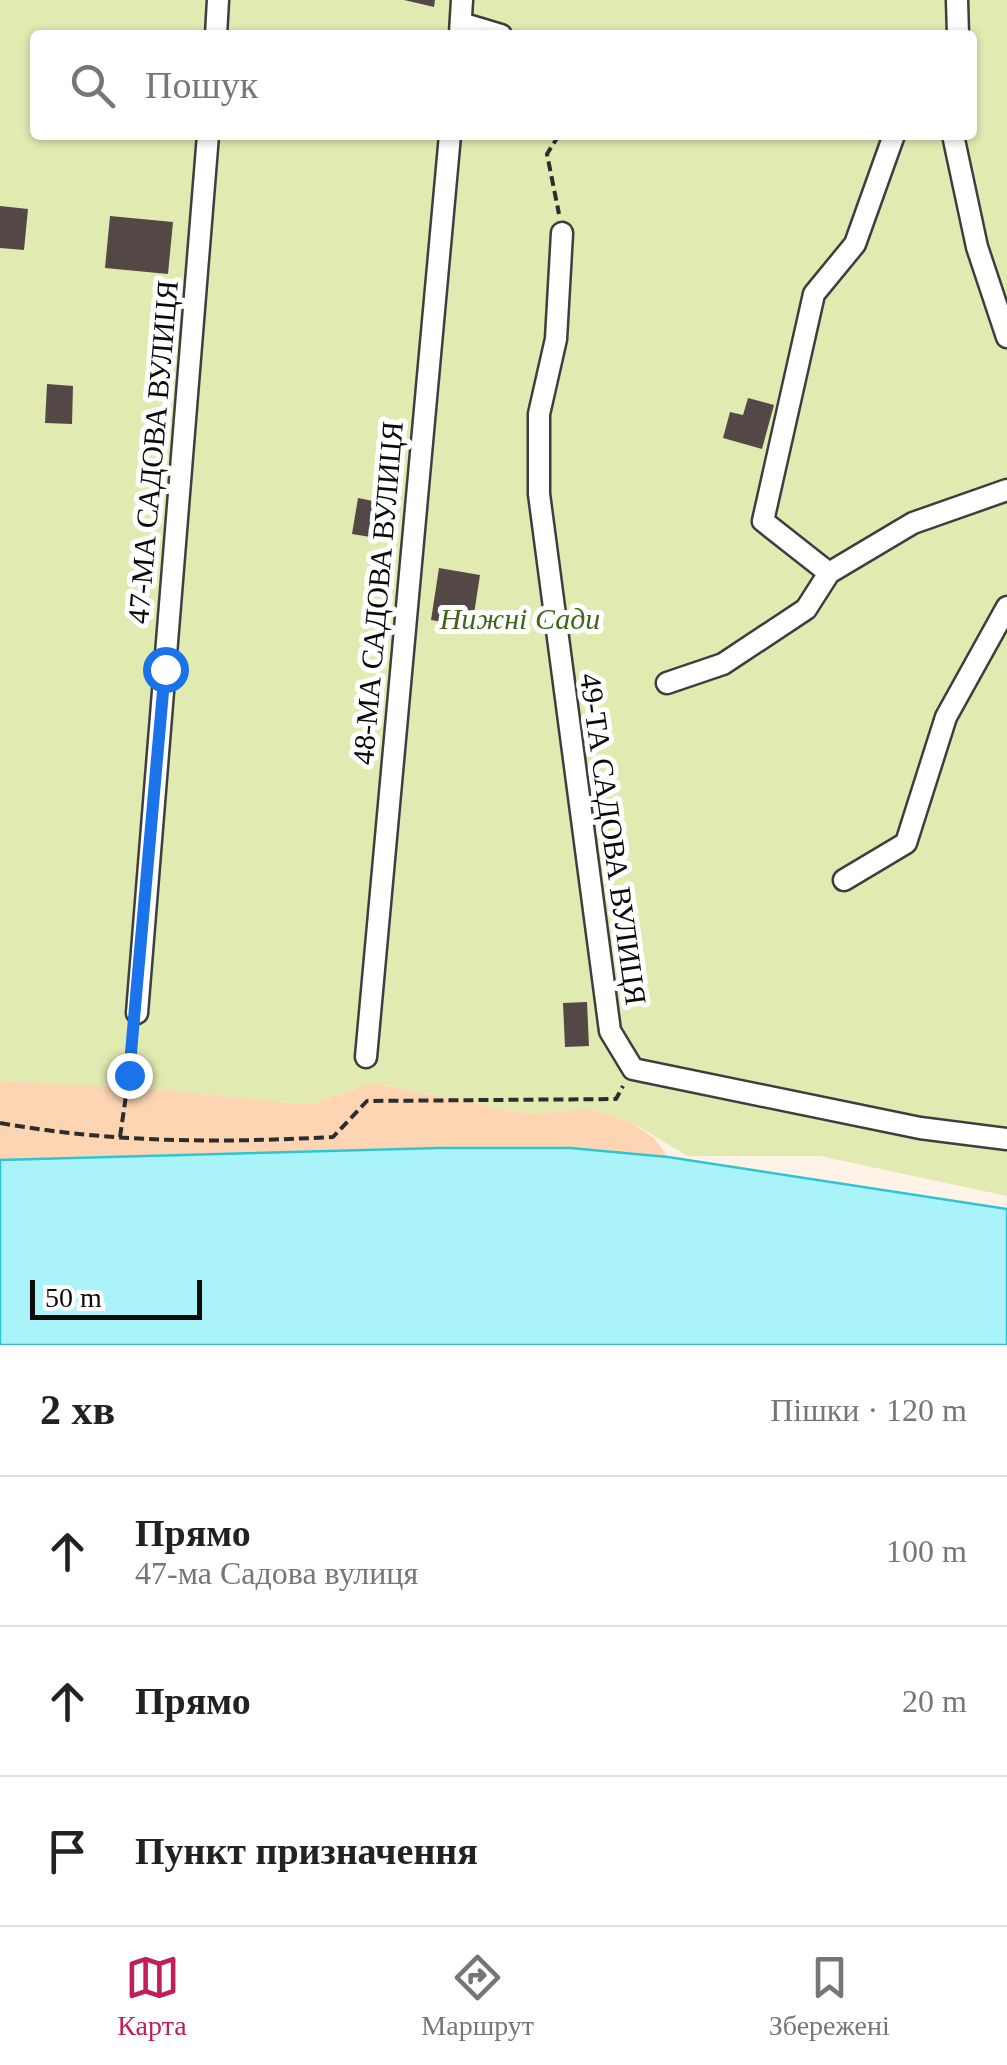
<!DOCTYPE html>
<html lang="uk">
<head>
<meta charset="utf-8">
<style>
  body { margin:0; font-family:"Times New Roman",serif; background:#f2f2f2; color:#222 }
  .scale { position:absolute; left:30px; bottom:25px; width:172px; box-sizing:border-box; padding-left:10px; border:5px solid #0b0b0b; border-top:0; font-size:28px; line-height:35px; white-space:nowrap; color:#0b0b0b; -webkit-text-stroke:8px #fff; paint-order:stroke }
  .stop { position:absolute; width:30px; height:30px; margin:-22px; border:8px solid #1a73e8; border-radius:50%; background:#fff }
  .stop.end { background:#1a73e8; border-color:#fff; box-shadow:0 2px 10px #0008 }
  .list { margin:0; padding:0; list-style:none }
  h2 { display:flex; justify-content:space-between; align-items:center; height:130px; margin:0; padding:0 40px; font-size:42px }
  h2 small { font-size:32px; font-weight:400; color:#767676 }
  .list li { display:grid; grid-template-columns:65px 1fr auto; gap:30px; align-items:center; box-sizing:border-box; height:150px; padding:0 40px; border-top:2px solid #e0e0e0 }
  .list b { display:block; font-size:38px; white-space:nowrap }
  .list p { margin:0; font-size:32px; white-space:nowrap; color:#767676 }
  .list em { font-size:32px; font-style:normal; color:#767676 }
  .icon { flex:none; width:55px; height:55px; fill:none; stroke:currentColor; stroke-width:2; stroke-linecap:round; stroke-linejoin:round }
  .map { position:relative; flex:none; width:1007px; height:1345px; overflow:hidden }
  .search { position:absolute; background:#fff; box-shadow:0 2px 8px #0004; left:30px; right:30px; top:30px; height:110px; display:flex; align-items:center; gap:25px; box-sizing:border-box; padding:0 35px; border-radius:10px; color:#767676; font-size:38px }
  .sheet { height:580px; background:#fff }
  nav { display:flex; justify-content:space-around; align-items:center; box-sizing:border-box; height:140px; border-top:2px solid #e0e0e0; background:#fff; font-size:28px; color:#767676 }
  nav a { display:grid; justify-items:center; gap:5px }
  nav .on { color:#c01e58 }
  .map>svg:first-child { display:block }
</style>
</head>
<body>
<div class="map">
<svg width="1007" height="1345" viewBox="0 0 1007 1345">
  <rect width="100%" height="100%" fill="#fff3e8"/>
  <path fill="#e1eab1" fill-rule="evenodd" d="M0,0H1007V1196L820,1156H688L629,1121L591,1109L528,1114L372,1083L308,1105L156,1089L0,1081ZM35,35H972V135H35Z"/>
  <path fill="#fdd5b2" d="M0,1081L156,1089L308,1105L372,1083L528,1114L591,1109L629,1121L654,1138L668,1157L570,1148H439L0,1160Z"/>
  <path fill="#aaf4f9" stroke="#2ec4d3" stroke-width="2.5" d="M439,1148H570L668,1157L1007,1209V1345H0V1160Z"/>
  <path fill="#544847" d="M404,0H435L434,7Z
    M0,206L28,209L24,250L0,248Z
    M110,216L173,222L168,274L105,268Z
    M47,384L73,386L72,424L45,423Z
    M748,398L774,405L762,449L723,438L730,412L743,415Z
    M358,498L383,503L377,538L352,534Z
    M439,568L480,575L472,627L431,620Z
    M587,1002L589,1046L565,1047L563,1003Z"/>
  <g fill="none" stroke-linecap="round" stroke-linejoin="round">
    <g stroke="#3e3e3e" stroke-width="25">
      <path id="minor" d="M957,0L958,35
        M461,23L501,35
        M460,33L462,0
        M216,35L218,0
        M953,135L977,247L1007,337
        M562,233L556,339L539,414V494L610,1031L633,1069L920,1128L1007,1139
        M829,573L913,523L1007,490
        M667,683L723,664L806,609L829,573L763,521L814,294L855,244L894,135
        M844,880L906,843L946,717L1007,607
        M137,1013L208,135
        M366,1057L450,135"/>
    </g>
    <path stroke="#2d2d2d" stroke-width="4" stroke-dasharray="10 5" stroke-linecap="butt" d="M559,135L547,154L559,214
      M0,1123C115,1143 217,1143 333,1137L367,1101L616,1099L623,1086
      M120,1137L135,1033"/>
    <use href="#minor" stroke="#fff" stroke-width="20"/>
  </g>
  <g fill="none" stroke-linecap="round" stroke-linejoin="round">
    <path stroke="#1a73e8" stroke-width="12" d="M129,1075L165,669"/>
  </g>
  <g text-anchor="middle" stroke-width="10" stroke-linejoin="round" paint-order="stroke">
    <g font-size="30" fill="#0b0b0b" stroke="#fff">
      <text transform="translate(153 452) rotate(-85)" y="10">47-МА САДОВА ВУЛИЦЯ</text>
      <text transform="translate(378 593) rotate(-85)" y="10">48-МА САДОВА ВУЛИЦЯ</text>
      <text transform="translate(613 839) rotate(82)" y="10">49-ТА САДОВА ВУЛИЦЯ</text>
    </g>
    <g font-size="30" font-style="italic" fill="#406419" stroke="#fff">
      <text x="520" y="629">Нижні Сади</text>
    </g>
  </g>
</svg>
<div class="scale">50 m</div>
<div class="stop" style="left:165px;top:669px"></div>
<div class="stop end" style="left:129px;top:1075px"></div>
<div class="search"><svg class="icon" aria-label="search" viewBox="0 0 24 24"><circle cx="10" cy="10" r="6"/><path d="M15 15l6 6"/></svg>Пошук</div>
</div>
<section class="sheet">
<h2>2 хв<small>Пішки · 120 m</small></h2>
<ul class="list">
<li><svg class="icon" aria-label="ahead" viewBox="0 0 24 24"><path d="M12 20V5M6 11l6-6 6 6"/></svg><div><b>Прямо</b><p>47-ма Садова вулиця</p></div><em>100 m</em></li>
<li><svg class="icon" aria-label="ahead" viewBox="0 0 24 24"><path d="M12 20V5M6 11l6-6 6 6"/></svg><div><b>Прямо</b></div><em>20 m</em></li>
<li><svg class="icon" aria-label="arrive" viewBox="0 0 24 24"><path d="M6 21V4h12l-3 4 3 4H6"/></svg><div><b>Пункт призначення</b></div></li>
</ul>
</section>
<nav>
<a class="on"><svg class="icon" aria-label="map" viewBox="0 0 24 24"><path d="M3 6l6-2 6 2 6-2v14l-6 2-6-2-6 2zM9 4v14M15 6v14"/></svg>Карта</a>
<a><svg class="icon" aria-label="directions" viewBox="0 0 24 24"><path d="M12 3l9 9-9 9-9-9zM9 14v-3h6M13 9l2 2-2 2"/></svg>Маршрут</a>
<a><svg class="icon" aria-label="saved" viewBox="0 0 24 24"><path d="M7 4h10v16l-5-4-5 4z"/></svg>Збережені</a>
</nav>
</body>
</html>
